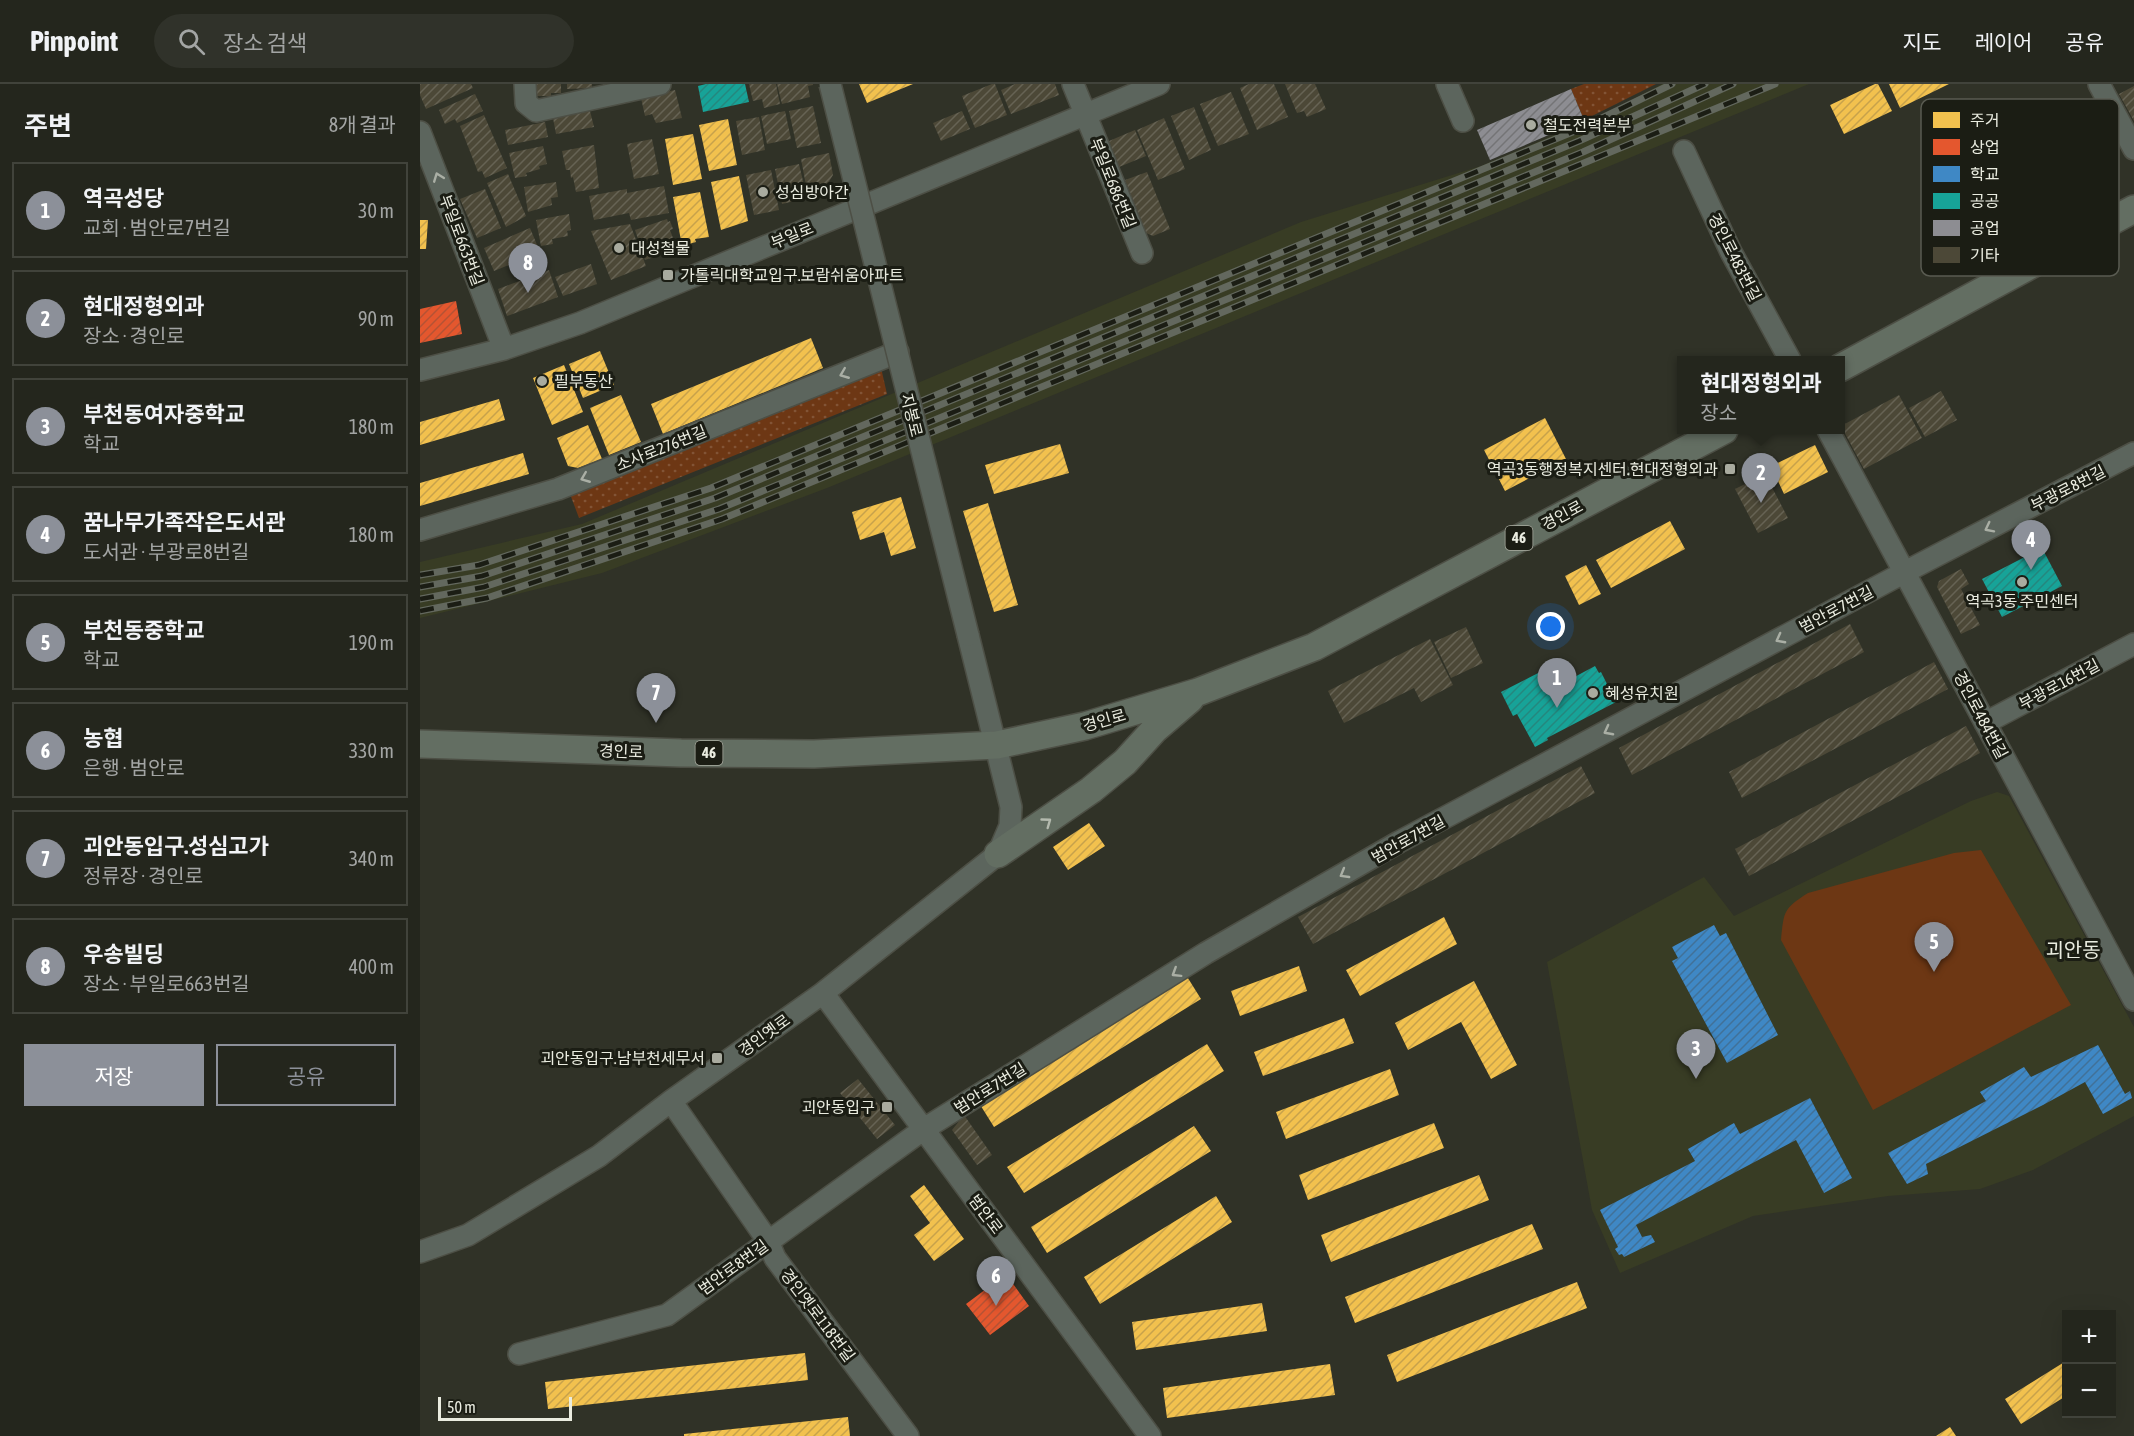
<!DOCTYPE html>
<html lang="ko">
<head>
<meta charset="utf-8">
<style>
  body { margin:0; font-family:"Asap Condensed","Noto Sans KR",sans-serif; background:#30322a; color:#f1f3f6 }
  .controls { position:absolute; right:18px; bottom:18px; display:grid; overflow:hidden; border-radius:0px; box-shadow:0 6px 24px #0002 }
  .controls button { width:54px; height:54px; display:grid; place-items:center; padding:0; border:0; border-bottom:2px solid #41433b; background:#24261d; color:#f1f3f6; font:30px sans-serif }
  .scale { position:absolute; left:18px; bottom:15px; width:134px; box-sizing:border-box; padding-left:6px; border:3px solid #eaece0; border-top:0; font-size:16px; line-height:21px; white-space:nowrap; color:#eaece0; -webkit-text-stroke:4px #1b1d14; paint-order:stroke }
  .you { position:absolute; left:1131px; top:543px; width:21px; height:21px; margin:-15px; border:4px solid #fff; border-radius:50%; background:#1a73e8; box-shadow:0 0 0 9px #1a73e833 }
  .badge { display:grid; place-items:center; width:39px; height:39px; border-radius:50%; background:#8c9099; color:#fff; font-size:20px; font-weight:700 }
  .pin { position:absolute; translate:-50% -50px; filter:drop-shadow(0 2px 3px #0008) }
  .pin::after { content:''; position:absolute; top:32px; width:21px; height:18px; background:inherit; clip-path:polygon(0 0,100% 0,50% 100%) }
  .popup { position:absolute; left:1257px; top:272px; width:168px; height:78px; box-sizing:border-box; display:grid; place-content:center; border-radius:0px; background:#24261d; filter:drop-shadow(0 2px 4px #0005); font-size:20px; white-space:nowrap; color:#a3a5a4 }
  .popup b { font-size:22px; color:#f1f3f6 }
  .popup::after { content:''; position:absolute; left:50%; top:100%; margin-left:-12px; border:12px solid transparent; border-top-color:#24261d }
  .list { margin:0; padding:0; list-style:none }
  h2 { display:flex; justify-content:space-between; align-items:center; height:78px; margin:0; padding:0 24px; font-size:26px }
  h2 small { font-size:20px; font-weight:400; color:#a3a5a4 }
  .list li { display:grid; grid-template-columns:39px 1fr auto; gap:18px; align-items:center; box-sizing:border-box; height:96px; margin:0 12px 12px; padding:0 12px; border:2px solid #41433b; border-radius:0px }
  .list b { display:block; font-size:22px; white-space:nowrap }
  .list p { margin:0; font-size:20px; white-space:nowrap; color:#a3a5a4 }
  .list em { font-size:20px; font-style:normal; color:#a3a5a4 }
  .actions { display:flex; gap:12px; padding:18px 24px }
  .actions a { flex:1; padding:14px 0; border:2px solid #8c9099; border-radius:0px; text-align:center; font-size:21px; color:#8c9099 }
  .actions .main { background:#8c9099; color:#fff }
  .icon { flex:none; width:33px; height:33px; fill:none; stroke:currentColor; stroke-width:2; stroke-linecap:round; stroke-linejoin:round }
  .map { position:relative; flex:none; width:1714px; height:1352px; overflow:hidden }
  header { display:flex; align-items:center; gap:36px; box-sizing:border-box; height:84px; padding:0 30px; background:#24261d; border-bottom:2px solid #41433b }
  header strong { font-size:28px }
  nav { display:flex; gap:33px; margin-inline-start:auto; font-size:21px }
  .search { width:420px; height:54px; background:#30322a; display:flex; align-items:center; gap:15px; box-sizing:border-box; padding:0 21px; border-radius:33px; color:#a3a5a4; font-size:22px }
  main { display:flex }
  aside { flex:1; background:#24261d }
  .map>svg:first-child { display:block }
</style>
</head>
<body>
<header>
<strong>Pinpoint</strong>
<div class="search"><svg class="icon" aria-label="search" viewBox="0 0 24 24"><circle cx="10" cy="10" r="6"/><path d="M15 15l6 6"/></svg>장소 검색</div>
<nav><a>지도</a><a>레이어</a><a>공유</a></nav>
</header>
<main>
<aside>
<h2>주변<small>8개 결과</small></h2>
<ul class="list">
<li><span class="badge">1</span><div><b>역곡성당</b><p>교회 · 범안로7번길</p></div><em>30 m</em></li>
<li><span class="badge">2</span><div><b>현대정형외과</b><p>장소 · 경인로</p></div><em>90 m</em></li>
<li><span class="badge">3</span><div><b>부천동여자중학교</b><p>학교</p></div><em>180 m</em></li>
<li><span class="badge">4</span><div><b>꿈나무가족작은도서관</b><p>도서관 · 부광로8번길</p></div><em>180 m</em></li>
<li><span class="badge">5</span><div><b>부천동중학교</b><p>학교</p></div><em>190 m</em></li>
<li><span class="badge">6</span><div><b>농협</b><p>은행 · 범안로</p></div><em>330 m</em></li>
<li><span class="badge">7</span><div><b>괴안동입구.성심고가</b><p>정류장 · 경인로</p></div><em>340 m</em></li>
<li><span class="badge">8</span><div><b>우송빌딩</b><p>장소 · 부일로663번길</p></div><em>400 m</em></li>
</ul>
<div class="actions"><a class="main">저장</a><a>공유</a></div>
</aside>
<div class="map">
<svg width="1714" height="1352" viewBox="0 0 1714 1352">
  <defs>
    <pattern id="park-dots" width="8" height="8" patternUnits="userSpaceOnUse" patternTransform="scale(1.5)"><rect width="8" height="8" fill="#6d3714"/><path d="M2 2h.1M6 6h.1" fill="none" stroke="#825436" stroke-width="1.8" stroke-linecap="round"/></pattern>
    <pattern id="homes-hatch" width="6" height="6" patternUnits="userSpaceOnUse" patternTransform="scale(1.5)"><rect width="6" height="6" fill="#f2c14e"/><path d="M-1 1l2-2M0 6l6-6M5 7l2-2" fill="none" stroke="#c7a24b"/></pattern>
    <pattern id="shops-hatch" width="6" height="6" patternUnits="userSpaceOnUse" patternTransform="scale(1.5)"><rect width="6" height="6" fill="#e4572e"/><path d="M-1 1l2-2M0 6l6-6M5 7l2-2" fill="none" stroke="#b55234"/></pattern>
    <pattern id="schools-hatch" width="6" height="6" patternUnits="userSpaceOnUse" patternTransform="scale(1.5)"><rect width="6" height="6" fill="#3f88c5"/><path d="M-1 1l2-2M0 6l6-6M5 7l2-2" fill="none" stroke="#417198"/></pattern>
    <pattern id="public-hatch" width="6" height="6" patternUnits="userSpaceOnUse" patternTransform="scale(1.5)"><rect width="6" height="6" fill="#17a398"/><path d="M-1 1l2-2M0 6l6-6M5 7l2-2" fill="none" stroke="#25877e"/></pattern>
    <pattern id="industry-hatch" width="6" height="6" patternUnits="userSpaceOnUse" patternTransform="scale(1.5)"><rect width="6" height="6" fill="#8d8d92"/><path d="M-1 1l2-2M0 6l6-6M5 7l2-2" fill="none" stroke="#747476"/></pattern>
    <pattern id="building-hatch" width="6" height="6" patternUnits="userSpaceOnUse" patternTransform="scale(1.5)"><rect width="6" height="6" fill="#4c4837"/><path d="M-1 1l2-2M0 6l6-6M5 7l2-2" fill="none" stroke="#666354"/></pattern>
  </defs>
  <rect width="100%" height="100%" fill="#303227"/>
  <path fill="#383c24" d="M1242,0H1389L407,404L182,489L0,534V478L162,440L881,138L1061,82L1195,25Z
    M1577,708L1589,712L1714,943V1032L1613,1086L1560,1105L1468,1112L1333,1132L1200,1189L1172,1126L1127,878L1284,793L1314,832L1551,717Z"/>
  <path fill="url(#park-dots)" d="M1164,0H1236L1164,36L1151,5Z
    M459,275L467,310L159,434L147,402Z"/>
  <path fill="#6d3714" d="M1561,766L1651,921L1453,1026L1361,856C1364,827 1363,825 1388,809L1534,769Z"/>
  <path fill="url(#homes-hatch)" d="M439,0H493L447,19Z
    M1455,0H1458L1472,27L1424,50L1410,21Z
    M1469,0H1529L1480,24Z
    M308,35L317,81L289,87L279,41Z
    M273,50L282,95L253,101L245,55Z
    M319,92L328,137L301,146L291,98Z
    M280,108L289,153L275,155L276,158L262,162L253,113Z
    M0,136H8L6,165H0Z
    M391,254L403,284L243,350L231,320Z
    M180,267L194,301L163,314L149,280Z
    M144,281L163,328L132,341L113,294Z
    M201,311L221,358L189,371L170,324Z
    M79,315L85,336L0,361V338Z
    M1125,334L1146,375L1085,407L1064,366Z
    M168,341L182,375L158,384L148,382L137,354Z
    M640,360L649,389L574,410L565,381Z
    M1395,361L1408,388L1364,410L1351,382Z
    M103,369L109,390L0,422V399Z
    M481,413L496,464L471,472L464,448L440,456L432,428Z
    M568,419L598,521L574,528L543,427Z
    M1250,437L1265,465L1191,504L1176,476Z
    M1166,481L1181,510L1159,521L1145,492Z
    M669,739L685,762L648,786L633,763Z
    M1024,833L1037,860L940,912L926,886Z
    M879,882L887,907L820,932L811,907Z
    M766,891L781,915L574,1043L559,1019Z
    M1054,897L1097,981L1071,995L1041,938L988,966L975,939Z
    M924,934L934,959L843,992L834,968Z
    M787,960L804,987L604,1109L587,1083Z
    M970,985L979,1011L866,1055L856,1028Z
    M1014,1039L1024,1064L888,1116L879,1091Z
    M774,1042L791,1067L627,1169L611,1143Z
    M1059,1091L1069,1116L911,1178L901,1151Z
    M504,1101L544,1155L514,1177L494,1151L510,1139L490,1112Z
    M796,1112L812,1138L680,1220L664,1193Z
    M1112,1140L1123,1165L935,1239L925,1213Z
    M1157,1198L1167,1224L977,1298L967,1271Z
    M842,1219L847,1247L716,1266L712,1238Z
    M385,1269L388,1296L128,1325L125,1298Z
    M1646,1277V1312L1601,1340L1585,1315Z
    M910,1280L915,1311L747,1334L743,1304Z
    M428,1333L430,1352H264V1350Z
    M1530,1343L1536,1352H1516Z"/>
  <path fill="url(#shops-hatch)" d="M36,217L42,250L0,259V225Z
    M586,1190L609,1222L570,1251L546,1220Z"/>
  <path fill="url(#schools-hatch)" d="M1294,841L1300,852L1306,849L1358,951L1307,979L1252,877L1258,874L1252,863Z
    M1678,961L1705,1010L1710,1007L1712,1014L1683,1030L1665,998L1623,1021L1506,1080L1508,1090L1487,1100L1468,1069L1566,1017L1560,1008L1604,983L1611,993Z
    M1390,1014L1432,1094L1404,1109L1376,1056L1216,1141L1222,1153L1231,1151L1235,1158L1204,1173L1202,1170L1199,1171L1195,1165L1198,1163L1180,1126L1275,1077L1268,1065L1314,1039L1320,1050Z"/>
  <path fill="url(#public-hatch)" d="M286,0H325L329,18L283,28L278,2Z
    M1622,464L1642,502L1582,533L1562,495Z
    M1175,582L1179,589L1181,588L1196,618L1127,654L1128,656L1115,663L1097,630L1093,632L1081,608L1128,584L1136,598L1145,593L1147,597Z"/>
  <path fill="url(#industry-hatch)" d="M1151,5L1164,36L1070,76L1057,46Z"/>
  <path fill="url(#building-hatch)" d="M0,0H51L53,4L6,25L0,11Z
    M114,0H141V9H131V12H115Z
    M147,0H172V4L147,5Z
    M329,0H356L360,20L344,24L342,15L333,17Z
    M357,0H393V1L388,2L390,13L362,20Z
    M572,0H575L587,31L555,44L542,12Z
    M595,0H635L639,11L591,30L581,6Z
    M829,0H854L868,33L837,46L820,4Z
    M865,0H895L906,25L887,33L884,27L877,29Z
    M1714,2V37L1699,10Z
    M255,6L262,34L236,39L232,30L225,32L221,14Z
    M811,8L829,50L798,62L780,20Z
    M55,10L63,27L37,39L35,35L25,40L19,26Z
    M393,22L401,59L377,64L369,27Z
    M774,23L791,66L769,76L751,32Z
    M170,27L174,43L136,50L133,34Z
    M365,27L371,55L347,60L341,32Z
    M542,27L550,45L521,57L513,39Z
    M64,31L87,84L65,94L62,87L58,88L40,42Z
    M339,33L345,66L322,71L316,37Z
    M744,34L765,85L738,96L717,46Z
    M125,38L128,53L88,61L85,46Z
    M715,46L726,72L699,83L689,57Z
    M232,55L239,90L214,95L207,60Z
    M174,61L179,104L156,108L153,93L151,94L150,86H146L142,67Z
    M123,62L127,80L119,82L120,85L106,89L107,92L95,94L89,69Z
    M409,69L413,91L402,109L388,112L381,75Z
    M379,80L387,114L362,120L355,85Z
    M351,86L359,126L334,131L326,91Z
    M727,88L750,145L733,152L726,149L705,96Z
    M88,90L106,132L86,143L67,99Z
    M136,98L138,113L131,114L132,121L108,128L104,103Z
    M244,102L249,129L211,136L209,129L174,136L169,112L207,105V109Z
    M65,105L81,144L57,154L40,115Z
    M149,130L151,146L147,147L148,152L132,155L133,160L121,162L116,136Z
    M247,135L248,138L250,137L253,145L250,146L257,165L225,176L215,146Z
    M210,140L226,182L191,196L171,147Z
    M110,144L120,168L74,187L64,164Z
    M171,180L177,200L143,212L135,193Z
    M129,186L138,213L87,232L78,205Z
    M1521,307L1537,336L1505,353L1489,324Z
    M1479,311L1502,354L1444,385L1421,342Z
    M1345,390L1368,434L1338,449L1315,405Z
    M1541,485L1549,500L1541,505L1560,541L1541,550L1517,503L1519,497Z
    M1430,540L1444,568L1212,691L1199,664Z
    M1046,543L1063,579L1031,594L1014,558Z
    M1010,555L1033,601L1001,618L994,604L924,639L908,607Z
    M1514,578L1528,605L1322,714L1309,688Z
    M1546,642L1560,669L1329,792L1315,765Z
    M1161,682L1175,709L893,860L878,833Z
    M438,995L475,1041L457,1055L420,1009Z
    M544,1031L572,1071L557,1081L532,1046Z"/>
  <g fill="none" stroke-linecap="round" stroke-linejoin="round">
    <g stroke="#4d4f45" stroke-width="24">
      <path id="minor" d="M105,0L106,19L116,27L240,0
        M653,0L722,169
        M1027,0L1043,37
        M1679,0L1714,65
        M0,48L84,265
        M1264,67L1311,168L1370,276
        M0,286L84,265L160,239L739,0
        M1408,346L1714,916
        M0,446L138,405L478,268
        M1565,639L1714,560
        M403,909L730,1352
        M251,1017L348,1157L355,1174L488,1352
        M0,1168L48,1151L179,1072L251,1017L403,909L578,770L590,742L591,723L548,551
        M99,1270L247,1231L504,1045L786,869L979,758L1485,488L1714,369"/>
    </g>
    <g stroke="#4d4f45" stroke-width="30">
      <path id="major" d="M1420,284L1714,125
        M0,660L261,669L394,670L577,661L665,642L778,608L894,563L1304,346
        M578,770L671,706L705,678L735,645L770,615"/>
    </g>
    <use href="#minor" stroke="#5c655d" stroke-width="21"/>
    <use href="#major" stroke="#636e62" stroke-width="27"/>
    <g stroke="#63685e" stroke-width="7">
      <path id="rail" d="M0,491L59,481L291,404L1155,47L1252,0
        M0,503L62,492L295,414L1159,57L1285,0
        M0,515L64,503L299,425L1163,68L1313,0
        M0,527L67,514L302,435L1355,0"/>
    </g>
    <use href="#rail" stroke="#1b1d14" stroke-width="4.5" stroke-dasharray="14" stroke-linecap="butt"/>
    <g stroke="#4d4f45" stroke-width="24" stroke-linecap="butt">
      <path id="minor-bridge" d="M410,0L548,551"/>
    </g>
    <use href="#minor-bridge" stroke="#5c655d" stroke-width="21"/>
  </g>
  <defs><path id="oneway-chevron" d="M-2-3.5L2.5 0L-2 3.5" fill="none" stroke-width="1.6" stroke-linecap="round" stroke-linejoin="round" transform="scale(1.5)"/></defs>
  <g stroke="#aaafa5">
    <use href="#oneway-chevron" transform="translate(18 93) rotate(-111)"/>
    <use href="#oneway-chevron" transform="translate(424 290) rotate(158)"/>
    <use href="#oneway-chevron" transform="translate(165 394) rotate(158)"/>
    <use href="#oneway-chevron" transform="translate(1569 444) rotate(153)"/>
    <use href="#oneway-chevron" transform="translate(1360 555) rotate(152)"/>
    <use href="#oneway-chevron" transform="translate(1188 647) rotate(152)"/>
    <use href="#oneway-chevron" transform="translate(924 790) rotate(150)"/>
    <use href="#oneway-chevron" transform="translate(756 889) rotate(148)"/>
  </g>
  <use stroke="#b4baae" href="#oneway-chevron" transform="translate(627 738) rotate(-36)"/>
  <g fill="#a9ab9f" stroke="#1b1d14" stroke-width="2">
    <circle cx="1111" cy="41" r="6"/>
    <circle cx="343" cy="108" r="6"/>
    <circle cx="199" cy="164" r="6"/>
    <rect x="242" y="185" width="12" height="12" rx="3"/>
    <circle cx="122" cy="297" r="6"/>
    <rect x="1304" y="379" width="12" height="12" rx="3"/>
    <circle cx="1602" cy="498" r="6"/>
    <circle cx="1173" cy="609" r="6"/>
    <rect x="291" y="968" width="12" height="12" rx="3"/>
    <rect x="461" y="1017" width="12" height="12" rx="3"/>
  </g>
  <g text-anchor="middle" stroke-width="6" stroke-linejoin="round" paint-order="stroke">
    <g fill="#1b1d14" stroke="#acaea3" stroke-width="1.5">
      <rect x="1085.5" y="442" width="27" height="24" rx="4.5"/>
      <rect x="275.5" y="657" width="27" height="24" rx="4.5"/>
    </g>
    <g font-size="15" font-weight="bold" fill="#eaece0">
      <text x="1099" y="459">46</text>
      <text x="289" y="674">46</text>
    </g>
    <g font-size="16" fill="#eaece0" stroke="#1b1d14" text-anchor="start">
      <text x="1123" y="47">철도전력본부</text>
      <text x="355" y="114">성심방아간</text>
      <text x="211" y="170">대성철물</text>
      <text x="260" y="197">가톨릭대학교입구.보람쉬움아파트</text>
      <text x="134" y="303">필부동산</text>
      <text x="1298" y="391" text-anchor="end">역곡3동행정복지센터.현대정형외과</text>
      <text x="1602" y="523" text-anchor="middle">역곡3동 주민센터</text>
      <text x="1185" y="615">혜성유치원</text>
      <text x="285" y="980" text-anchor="end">괴안동입구.남부천세무서</text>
      <text x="455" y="1029" text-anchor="end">괴안동입구</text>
    </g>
    <g font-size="16" fill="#eaece0" stroke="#1b1d14">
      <text transform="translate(693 99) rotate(68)" y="6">부일로686번길</text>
      <text transform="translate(372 151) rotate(-22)" y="6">부일로</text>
      <text transform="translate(42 156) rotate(69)" y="6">부일로663번길</text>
      <text transform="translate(1315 173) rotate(63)" y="6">경인로483번길</text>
      <text transform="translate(492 331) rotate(76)" y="6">지봉로</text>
      <text transform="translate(241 364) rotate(-22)" y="6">소사로276번길</text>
      <text transform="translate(1648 404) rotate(-27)" y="6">부광로8번길</text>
      <text transform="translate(1142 431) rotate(-28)" y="6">경인로</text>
      <text transform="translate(1416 525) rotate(-28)" y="6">범안로7번길</text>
      <text transform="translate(1639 600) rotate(-28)" y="6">부광로16번길</text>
      <text transform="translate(1561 631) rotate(62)" y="6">경인로484번길</text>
      <text transform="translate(684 636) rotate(-16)" y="6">경인로</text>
      <text transform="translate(201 667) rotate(2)" y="6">경인로</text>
      <text transform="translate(988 755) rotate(-29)" y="6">범안로7번길</text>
      <text transform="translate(344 951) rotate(-36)" y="6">경인옛로</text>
      <text transform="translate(570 1004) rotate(-32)" y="6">범안로7번길</text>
      <text transform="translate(566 1130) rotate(53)" y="6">범안로</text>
      <text transform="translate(313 1183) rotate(-36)" y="6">범안로8번길</text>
      <text transform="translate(398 1231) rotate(53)" y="6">경인옛로118번길</text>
    </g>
    <g font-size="20" fill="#eaece0" stroke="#1b1d14">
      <text x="1653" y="873">괴안동</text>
    </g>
  </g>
  <rect x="1501" y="15" width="198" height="177" rx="9" fill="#1b1d14" stroke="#595b51" stroke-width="1.5"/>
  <rect x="1513" y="28" width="27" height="16" fill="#f2c14e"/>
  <rect x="1513" y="55" width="27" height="16" fill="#e4572e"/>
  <rect x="1513" y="82" width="27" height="16" fill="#3f88c5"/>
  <rect x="1513" y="109" width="27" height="16" fill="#17a398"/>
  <rect x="1513" y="136" width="27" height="16" fill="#8d8d92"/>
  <rect x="1513" y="163" width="27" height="16" fill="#4c4837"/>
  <g font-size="16" fill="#eaece0">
    <text x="1550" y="42">주거</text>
    <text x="1550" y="69">상업</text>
    <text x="1550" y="96">학교</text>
    <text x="1550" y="123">공공</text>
    <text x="1550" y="150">공업</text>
    <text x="1550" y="177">기타</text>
  </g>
</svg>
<div class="controls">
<button>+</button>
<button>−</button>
</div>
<div class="scale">50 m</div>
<div class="you"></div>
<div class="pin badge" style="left:1137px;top:624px">1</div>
<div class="pin badge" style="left:1341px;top:419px">2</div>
<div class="popup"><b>현대정형외과</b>장소</div>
<div class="pin badge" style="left:1276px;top:995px">3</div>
<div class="pin badge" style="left:1611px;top:486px">4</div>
<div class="pin badge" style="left:1514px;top:888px">5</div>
<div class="pin badge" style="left:576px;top:1222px">6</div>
<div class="pin badge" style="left:236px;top:639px">7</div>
<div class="pin badge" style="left:108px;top:209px">8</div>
</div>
</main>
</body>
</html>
